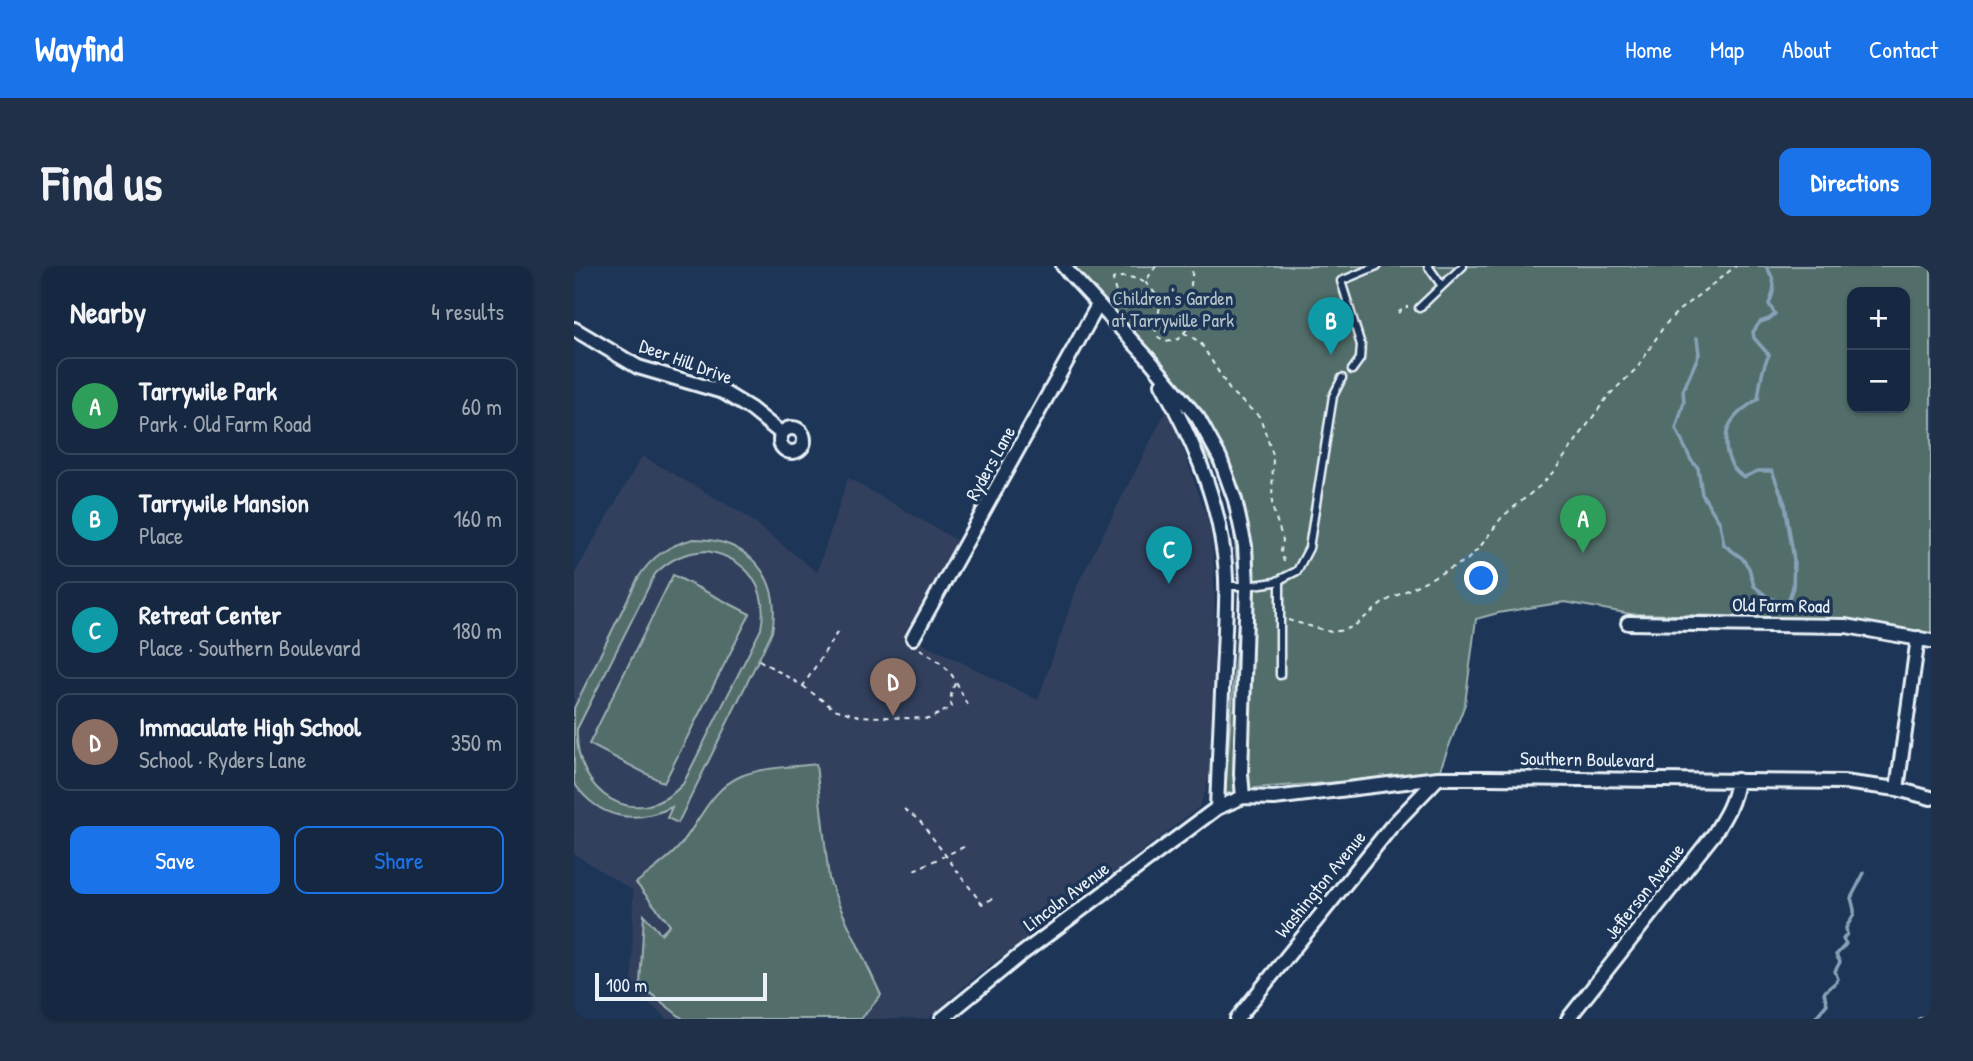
<!DOCTYPE html>
<html lang="en">
<head>
<meta charset="utf-8">
<style>
  body { margin:0; font-family:"Patrick Hand",sans-serif; background:#1f3048; color:#f1f3f6 }
  .controls { position:absolute; right:21px; top:21px; display:grid; overflow:hidden; border-radius:14px; box-shadow:0 2px 5px #0004 }
  .controls button { width:63px; height:63px; display:grid; place-items:center; padding:0; border:0; border-bottom:2px solid #35445a; background:#162841; color:#f1f3f6; font:35px sans-serif }
  .scale { position:absolute; left:21px; bottom:18px; width:172px; box-sizing:border-box; padding-left:7px; border:4px solid #e8f1f8; border-top:0; font-size:19px; line-height:24px; white-space:nowrap; color:#e8f1f8; -webkit-text-stroke:5px #1d3557; paint-order:stroke }
  .you { position:absolute; left:908px; top:313px; width:24px; height:24px; margin:-18px; border:5px solid #fff; border-radius:50%; background:#1a73e8; box-shadow:0 0 0 10px #1a73e833 }
  .badge { display:grid; place-items:center; width:46px; height:46px; border-radius:50%; background:#1a73e8; color:#fff; font-size:23px; font-weight:700 }
  .pin { position:absolute; translate:-50% -58px; filter:drop-shadow(0 2px 4px #0008) }
  .pin::after { content:''; position:absolute; top:37px; width:24px; height:21px; background:inherit; clip-path:polygon(0 0,100% 0,50% 100%) }
  .list { margin:0; padding:0; list-style:none }
  h2 { display:flex; justify-content:space-between; align-items:center; height:91px; margin:0; padding:0 28px; font-size:30px }
  h2 small { font-size:23px; font-weight:400; color:#9ea6b1 }
  .list li { display:grid; grid-template-columns:46px 1fr auto; gap:21px; align-items:center; box-sizing:border-box; height:98px; margin:0 14px 14px; padding:0 14px; border:2px solid #35445a; border-radius:14px }
  .list b { display:block; font-size:26px; white-space:nowrap }
  .list p { margin:0; font-size:23px; white-space:nowrap; color:#9ea6b1 }
  .list em { font-size:23px; font-style:normal; color:#9ea6b1 }
  .actions { display:flex; gap:14px; padding:21px 28px }
  .actions a { flex:1; padding:16px 0; border:2px solid #1a73e8; border-radius:14px; text-align:center; font-size:24px; color:#1a73e8 }
  .actions .main { background:#1a73e8; color:#fff }
  .map { position:relative; flex:none; width:1357px; height:753px; overflow:hidden; border-radius:14px }
  header { display:flex; align-items:center; gap:42px; box-sizing:border-box; height:98px; padding:0 35px; background:#1a73e8; color:#fff }
  header strong { font-size:33px }
  nav { display:flex; gap:38px; margin-inline-start:auto; font-size:24px }
  .intro { display:flex; align-items:center; justify-content:space-between; box-sizing:border-box; height:168px; padding:0 42px }
  h1 { margin:0; font-size:49px }
  .button { padding:18px 32px; border-radius:14px; background:#1a73e8; color:#fff; font-size:24px; font-weight:700 }
  main { display:flex; gap:42px; padding:0 42px }
  aside { flex:1; background:#162841; border-radius:14px; box-shadow:0 2px 5px #0004 }
  .map>svg:first-child { display:block }
</style>
</head>
<body>
<header>
<strong>Wayfind</strong>
<nav><a>Home</a><a>Map</a><a>About</a><a>Contact</a></nav>
</header>
<div class="intro"><h1>Find us</h1><a class="button">Directions</a></div>
<main>
<aside>
<h2>Nearby<small>4 results</small></h2>
<ul class="list">
<li><span class="badge" style="background:#2e9e5b">A</span><div><b>Tarrywile Park</b><p>Park · Old Farm Road</p></div><em>60 m</em></li>
<li><span class="badge" style="background:#0f9aa8">B</span><div><b>Tarrywile Mansion</b><p>Place</p></div><em>160 m</em></li>
<li><span class="badge" style="background:#0f9aa8">C</span><div><b>Retreat Center</b><p>Place · Southern Boulevard</p></div><em>180 m</em></li>
<li><span class="badge" style="background:#8d6e63">D</span><div><b>Immaculate High School</b><p>School · Ryders Lane</p></div><em>350 m</em></li>
</ul>
<div class="actions"><a class="main">Save</a><a>Share</a></div>
</aside>
<div class="map">
<svg width="1357" height="753" viewBox="0 0 1357 753">
  <rect width="100%" height="100%" fill="#1d3557"/>
  <filter id="ink" filterUnits="userSpaceOnUse"><feTurbulence type="fractalNoise" baseFrequency=".0143" numOctaves="2"/><feDisplacementMap in="SourceGraphic" scale="14" xChannelSelector="R" yChannelSelector="G"/><feConvolveMatrix kernelMatrix="1 2 1 2 8 2 1 2 1" color-interpolation-filters="sRGB"/></filter>
  <g filter="url(#ink)">
    <path fill="#31405d" d="M594,141L632,248L637,269L640,299L641,367L635,507L632,524L625,541L495,642L404,708L354,753H94L58,724L59,625L0,588V309L68,190L168,247L243,306L274,212L384,275L330,368L464,434L505,315Z"/>
    <path fill="#536e6b" stroke="#9eb0b2" stroke-width="2" fill-rule="evenodd" d="M486,0H1357V380L1222,356L1150,350L1057,348L991,336L924,347L902,353L891,438L864,509L681,522L651,528L666,329L658,244L644,207L609,146L518,36ZM1278,26H1331V142H1278Z
      M120,273C175,273 208,311 198,366L104,557L93,552L98,541C60,559 25,553 0,517V442L64,312C78,290 95,279 120,273ZM133,285C174,293 195,322 187,363L109,518C63,567 0,529 3,463L81,308C96,293 111,286 133,285Z
      M99,309L176,348L90,517L15,478Z
      M242,498L255,613L265,639L307,729L287,753H109L66,719L70,649L87,668L96,659L62,617C76,606 92,595 104,582C124,559 136,523 167,510C189,501 218,501 242,498Z"/>
    <g fill="none" stroke-linecap="round" stroke-linejoin="round">
      <path stroke="#87a2b8" stroke-width="3.5" d="M1123,72L1125,88L1109,125L1110,136L1102,163L1117,194L1124,202L1128,228L1146,257L1150,279L1168,292L1175,302L1180,320L1195,332L1213,339L1219,321L1220,294L1211,238L1198,205H1184L1170,211C1150,199 1146,168 1161,151C1168,143 1176,138 1184,133C1186,118 1188,102 1195,89L1180,72L1179,66L1186,56L1195,53L1201,48L1195,38C1202,20 1202,16 1192,0
        M1240,753L1253,738L1250,727C1254,721 1261,719 1264,713L1261,705L1266,696L1262,689L1272,678L1269,673L1273,668L1272,662C1280,646 1283,652 1277,632L1290,607
        M1345,753L1357,749"/>
      <g stroke="#e8f1f8" stroke-width="11">
        <path id="service" d="M854,0L868,20
          M845,42L889,0
          M778,104L786,93L787,79L767,15L803,0
          M653,320H673L701,316L723,305L735,282L759,130L768,112
          M706,409V314"/>
      </g>
      <g stroke="#e8f1f8" stroke-width="18">
        <path id="minor" d="M489,0L573,91L624,152L646,192L661,234L671,280L673,320L667,508L669,531
          M0,63L64,101L149,126L177,143L208,168
          M588,118C616,169 641,224 649,282C655,317 651,353 650,388C647,440 645,491 643,542
          M206 174a12 12 0 1 1 24 0a12 12 0 1 1-24 0Z
          M1054,357L1272,360L1357,375
          M339,372L524,39
          M1323,523L1344,372
          M368,753L445,690L643,542L669,531L700,532L864,512H912L1269,516L1323,523L1357,532
          M663,753L817,561L864,512
          M994,753L1140,568C1152,549 1160,536 1163,514"/>
      </g>
      <path stroke="#e8f1f8" stroke-width="2" stroke-dasharray="5 5" stroke-linecap="butt" d="M582,0L571,16C586,32 590,38 580,59L584,71L591,75L605,73L613,63L618,51L615,37L619,0
        M570,16C559,11 550,9 539,13C543,40 554,55 583,52
        M587,32L595,30L599,33L614,37
        M824,47L831,41H834
        M610,67L626,76L657,126L686,151L699,189L698,240L709,274L707,285L711,299
        M714,354L757,366L770,364L780,360L810,336L893,294L906,281L928,251L967,219L981,204L1034,130L1064,101L1090,60L1104,45L1162,0
        M346,383C378,402 380,410 395,443
        M185,394L229,420L266,362
        M229,420L260,443L285,450L355,453L378,441C375,432 378,424 382,415
        M330,543L346,555L408,638L420,632
        M340,604L394,579"/>
      <use href="#service" stroke="#1d3557" stroke-width="6"/>
      <use href="#minor" stroke="#1d3557" stroke-width="12"/>
    </g>
  </g>
  <g text-anchor="middle" stroke-width="7" stroke-linejoin="round" paint-order="stroke">
    <g font-size="19" fill="#b4c3c7" stroke="#1d3557">
      <text x="599" y="39">Children's Garden<tspan x="599" dy="22">at Tarrywille Park</tspan></text>
    </g>
    <g font-size="19" fill="#e8f1f8" stroke="#1d3557">
      <text transform="translate(112 95) rotate(20)" y="7">Deer Hill Drive</text>
      <text transform="translate(416 197) rotate(-61)" y="7">Ryders Lane</text>
      <text transform="translate(1207 339) rotate(1)" y="7">Old Farm Road</text>
      <text transform="translate(1013 493) rotate(1)" y="7">Southern Boulevard</text>
      <text transform="translate(746 618) rotate(-51)" y="7">Washington Avenue</text>
      <text transform="translate(1070 625) rotate(-52)" y="7">Jefferson Avenue</text>
      <text transform="translate(492 630) rotate(-37)" y="7">Lincoln Avenue</text>
    </g>
  </g>
</svg>
<div class="controls">
<button>+</button>
<button>−</button>
</div>
<div class="scale">100 m</div>
<div class="you"></div>
<div class="pin badge" style="left:1009px;top:287px;background:#2e9e5b">A</div>
<div class="pin badge" style="left:757px;top:89px;background:#0f9aa8">B</div>
<div class="pin badge" style="left:595px;top:318px;background:#0f9aa8">C</div>
<div class="pin badge" style="left:319px;top:450px;background:#8d6e63">D</div>
</div>
</main>
</body>
</html>
